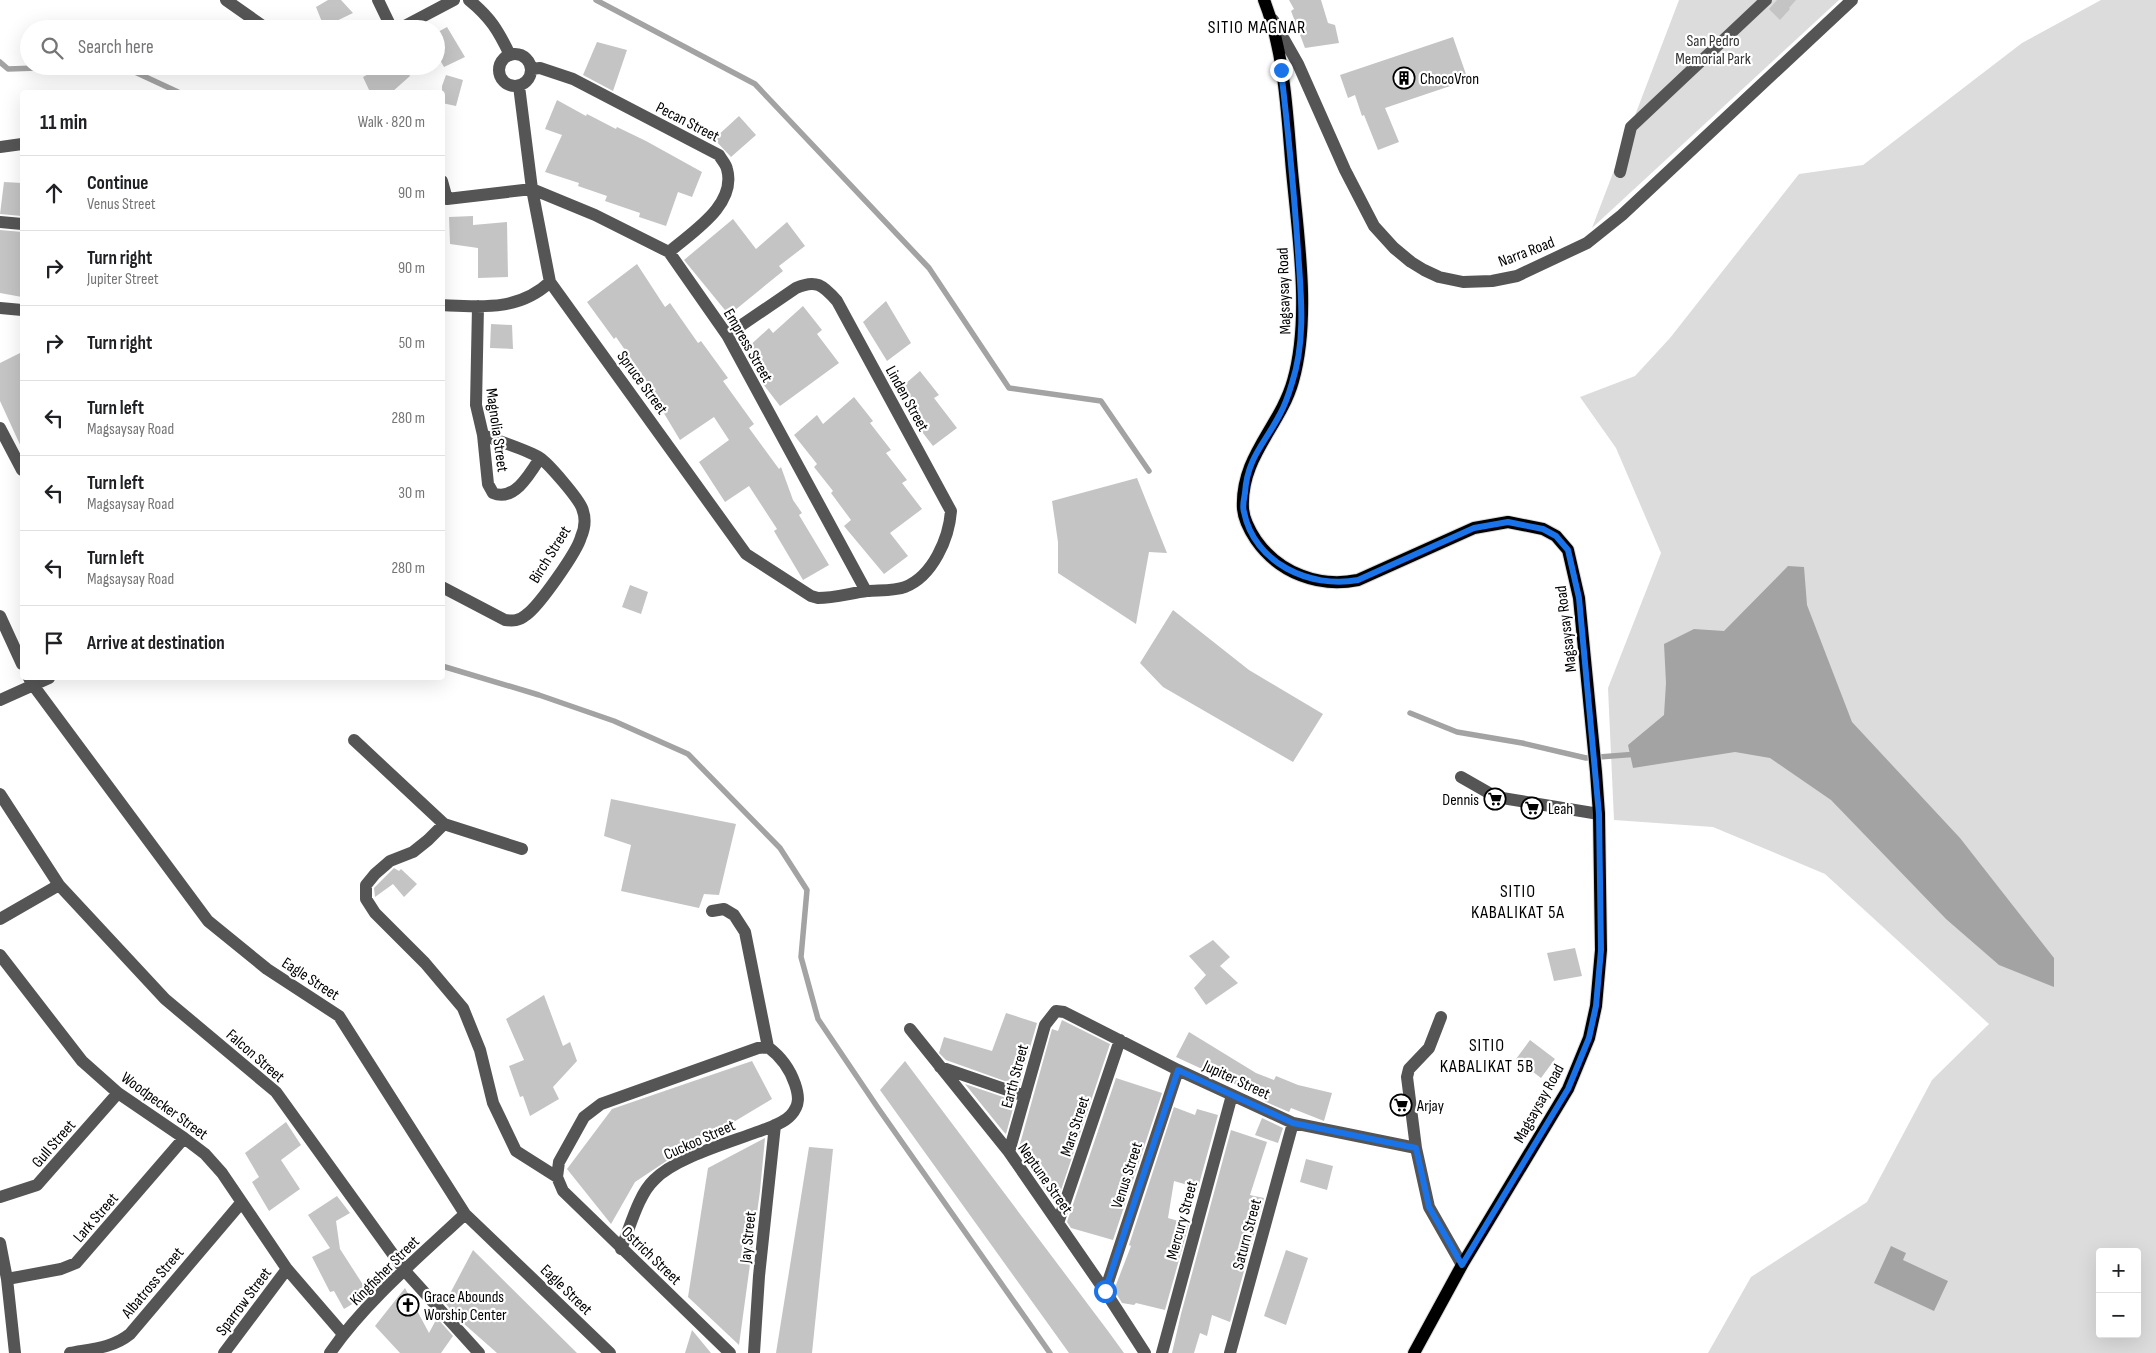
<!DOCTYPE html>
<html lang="en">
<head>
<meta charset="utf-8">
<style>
  body { margin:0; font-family:"Sofia Sans Condensed",sans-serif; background:#f6f6f6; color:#202124 }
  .controls { position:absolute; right:15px; bottom:15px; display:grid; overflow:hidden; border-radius:5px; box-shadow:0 5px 20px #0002 }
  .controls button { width:45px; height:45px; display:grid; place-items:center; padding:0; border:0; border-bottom:1px solid #e0e0e0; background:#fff; color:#202124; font:25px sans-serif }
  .stop { position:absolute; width:15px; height:15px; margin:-11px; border:4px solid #1a73e8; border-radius:50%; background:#fff }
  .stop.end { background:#1a73e8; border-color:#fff; box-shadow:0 1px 5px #0008 }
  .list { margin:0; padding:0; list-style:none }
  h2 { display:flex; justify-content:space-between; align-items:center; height:65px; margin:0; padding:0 20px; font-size:21px }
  h2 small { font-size:16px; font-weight:400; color:#757577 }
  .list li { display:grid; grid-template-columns:32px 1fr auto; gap:15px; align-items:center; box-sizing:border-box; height:75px; padding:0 20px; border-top:1px solid #e0e0e0 }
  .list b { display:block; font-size:19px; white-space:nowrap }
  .list p { margin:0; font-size:16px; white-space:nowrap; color:#757577 }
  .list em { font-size:16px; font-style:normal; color:#757577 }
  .icon { flex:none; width:28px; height:28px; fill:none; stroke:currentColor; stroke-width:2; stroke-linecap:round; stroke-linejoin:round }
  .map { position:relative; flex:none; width:2156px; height:1353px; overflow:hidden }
  .search { position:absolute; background:#fff; box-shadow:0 5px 20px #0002; left:20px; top:20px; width:425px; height:55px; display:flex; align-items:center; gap:12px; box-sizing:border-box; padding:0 18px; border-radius:28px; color:#757577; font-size:19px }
  .panel { position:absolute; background:#fff; box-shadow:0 5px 20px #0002; left:20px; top:90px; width:425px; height:590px; border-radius:5px }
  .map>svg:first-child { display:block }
</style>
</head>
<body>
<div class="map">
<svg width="2156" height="1353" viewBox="0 0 2156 1353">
  <rect width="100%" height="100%" fill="#fff"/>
  <path fill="#dcdcdc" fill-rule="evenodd" d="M1679,0H1839L1592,228Z
    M2101,0H2156V1353H1708L1751,1277L1867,1202L1932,1080L1989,1024L1825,874L1713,827L1614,820L1608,688L1661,553L1616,448L1580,397L1635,376L1670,338L1799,174L1863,165L2022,43ZM2100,1252H2137V1334H2100Z"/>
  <path fill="#a3a3a3" d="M1788,566L1804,567L1807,605L1852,722L1960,838L2054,958V987L1999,965L1946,919L1831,800L1770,758L1735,752L1633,768L1628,745L1664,715L1666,683L1664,644L1694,629L1724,631Z
    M1891,1246L1906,1253L1903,1260L1948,1281L1934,1311L1874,1283Z"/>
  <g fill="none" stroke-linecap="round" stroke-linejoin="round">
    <path stroke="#a3a3a3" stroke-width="5.5" d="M596,0L755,84L929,268L1009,388L1101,401L1149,471
      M0,62L8,69L96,66
      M122,66L178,92
      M442,666L539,695L614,721L688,754L780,848L807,890L801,957L818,1019L878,1108L1050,1353
      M1410,713L1457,732L1522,743L1586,758L1638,754"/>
  </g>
  <path fill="#c4c4c4" d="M328,0H341L353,13L324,27L316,7Z
    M1289,0H1321L1328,23L1335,25L1339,43L1305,48L1291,11L1294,9Z
    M1777,0H1796L1789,8L1790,9L1780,20L1769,9Z
    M447,27L465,57L444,67L436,53V33Z
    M1453,37L1468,80L1385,108L1399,142L1378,150L1364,115L1362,116L1355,95L1348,98L1340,75Z
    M597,42L627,50L613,91L583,75Z
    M383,66H405L410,76L392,92H370L363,77Z
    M446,75L463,80L456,106L442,103V86Z
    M557,100L586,116L587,114L616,129L617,127L646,141L702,172L692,197L678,192L666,226L639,217L640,213L605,201L607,196L578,186L579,183L545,172L562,135L545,129Z
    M739,116L756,135L731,157L714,139Z
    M4,182L22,183V216L0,214Z
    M473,216V225L507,222L508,277L478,278V248L450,244L449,217Z
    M733,219L756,249L787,222L805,246L779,266L783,271L729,315L684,260Z
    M0,230L22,232V297L0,293Z
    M637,264L665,307L670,303L698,343L701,341L728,378L723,381L754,424L749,428L779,469L781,467L793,500L802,513L799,515L829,565L803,580L774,531L777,529L749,486L725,502L699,462L729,440L714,417L680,440L656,400L658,398L616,337L614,339L587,302Z
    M886,301L911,343L887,361L863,322Z
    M803,306L822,330L817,334L839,363L780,406L763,384L769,378L746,349L769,328L773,333Z
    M491,324L512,325L513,349L490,348Z
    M22,352V449L0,401V363Z
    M920,371L939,395L934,398L957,428L933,446L916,424L920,420L897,391Z
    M854,397L873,421L870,423L891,450L886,453L907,480L902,483L922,509L890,533L908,556L884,574L844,526L851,520L831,493L833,491L814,467L817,464L794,435L817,415L823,424Z
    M1137,478L1167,553L1149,552L1136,624L1058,573V542L1052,501Z
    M630,585L648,592L641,614L622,607Z
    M1173,610L1249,670L1323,714L1293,762L1163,687L1140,663Z
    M611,799L736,824L719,895L704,894L699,908L621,891L631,845L604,836Z
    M394,868L399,871L401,869L417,884L404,897L393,884L375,897L374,888Z
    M1213,940L1230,957L1220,966L1238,983L1206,1005L1194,988L1206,975L1189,956Z
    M1575,948L1582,976L1554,981L1547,953Z
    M544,995L563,1046L570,1042L577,1061L553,1087L559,1099L530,1116L523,1096L520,1097L509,1066L524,1060L506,1019Z
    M1006,1013L1037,1023L1019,1086L946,1060L939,1053L944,1037L992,1051Z
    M1062,1020L1110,1044L1056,1205L1018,1151L1052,1029L1058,1031Z
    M1189,1032L1256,1073L1274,1080L1276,1076L1298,1085L1332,1093L1324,1121L1291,1108L1289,1112L1266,1102L1252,1092L1176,1057Z
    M1530,1040L1555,1059L1541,1078L1516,1059Z
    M752,1061L772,1099L692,1147L671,1158L635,1182L611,1224L567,1169L612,1109Z
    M905,1061L1108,1331L1124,1353H1069L880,1090Z
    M1116,1078L1162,1093L1113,1240L1071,1228L1067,1222Z
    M965,1084L1015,1101L1006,1134L1003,1131Z
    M1174,1107L1195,1115L1197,1109L1218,1115L1198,1188L1174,1181L1168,1218L1189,1224L1165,1310L1136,1303L1134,1305L1122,1303L1114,1290L1131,1246L1129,1245Z
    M1262,1118L1283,1128L1278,1143L1255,1135Z
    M286,1122L301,1145L281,1160L300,1189L269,1211L252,1182L259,1177L245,1153Z
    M1231,1130L1267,1142L1250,1195L1264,1198L1230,1322L1212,1315L1207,1336L1200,1333L1194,1353H1172L1181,1314Z
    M765,1138L760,1191L739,1345L688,1297L708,1168Z
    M809,1147L833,1149L812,1353H776Z
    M1306,1159L1333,1166L1327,1190L1300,1182Z
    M337,1196L350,1213L336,1221L340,1249L369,1294L344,1309L334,1291L330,1292L312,1257L330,1248L308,1215Z
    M473,1250L577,1353H497L463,1323L445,1303Z
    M1286,1250L1308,1258L1286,1325L1264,1316Z
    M405,1288L429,1333L437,1318L453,1336L441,1353H400L375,1326Z
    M692,1330L711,1353H685Z"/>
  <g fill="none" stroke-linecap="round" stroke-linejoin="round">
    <g stroke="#dbdbdb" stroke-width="14">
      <path id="major" d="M1264,0C1285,53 1287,115 1292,171C1298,236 1311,318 1293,381C1280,427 1240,457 1243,509C1244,520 1250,531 1256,540C1279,573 1319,588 1358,580L1474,528L1508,522L1543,529L1556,536L1568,550L1579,598L1596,772L1599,814L1601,950L1596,1006L1589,1038L1568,1089L1462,1265L1414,1353"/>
    </g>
    <path stroke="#555" stroke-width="12" d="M226,0L267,29
      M378,0L392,29
      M469,0C490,17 498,30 510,55
      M1273,20L1298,64L1345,170L1374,226L1394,248L1411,262L1424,270L1439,277L1463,282L1492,281L1517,276L1587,243L1622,215L1852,0
      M399,29L454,0
      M499 70a16 16 0 1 1 32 0a16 16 0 1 1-32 0Z
      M531,69L540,68L573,79L719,155C721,159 726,164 727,169C737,205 692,232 669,252
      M519,86L532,189L550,282L746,554L811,596L818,598C834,598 851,593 867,591C879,590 895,591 905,587C933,576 949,538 951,511L837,301C823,285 816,279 796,288L727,335
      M0,147L22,144
      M1620,172L1631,127L1766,0
      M442,181L447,199L532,189L595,215L669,252L727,335L866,591
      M0,222L22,224
      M442,305C482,307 519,311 550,282
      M478,306L476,405L483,435L488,484L493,493C514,502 530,474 540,458
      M0,308L22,310
      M0,428L22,470
      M442,587L505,620C513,621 519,621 526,615C539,606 577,552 581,537C585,528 586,518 582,508C578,498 549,464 540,458C528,450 498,441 483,435
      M0,616L22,664
      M29,678L33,685L208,921L267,969L339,1016L465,1214L610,1353
      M0,700L49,678
      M354,740L444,824L428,840L413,852L390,861L375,874L366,885V899L375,913L425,963L463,1008L480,1050L493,1103L516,1151L557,1177
      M1461,777L1496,797L1599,814
      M0,794L59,885L165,999L276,1092L405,1271L479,1353
      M444,824L522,849
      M712,911L724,909L734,915L745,932L768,1047
      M0,919L59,885
      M0,955L82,1061L118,1093L184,1138L205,1154L222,1173L287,1269L343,1334
      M1441,1017L1429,1048L1409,1069L1407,1077L1416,1148L1429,1207L1462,1265
      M910,1029L1009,1152L1105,1291L1145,1353
      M940,1067L1025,1096
      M1009,1152L1045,1025L1056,1011L1064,1012L1178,1070L1293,1123L1416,1148
      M0,1197L37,1185L118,1093
      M1058,1223L1120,1040
      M0,1243L7,1279L15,1353
      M621,1249C630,1228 638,1195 654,1180C675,1158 728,1143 757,1132C768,1128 783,1124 791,1115C800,1105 799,1096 795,1084C790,1069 780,1056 768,1047L758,1048L601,1104L584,1117L559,1162L557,1177L563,1191L730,1353
      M7,1279L61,1269L76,1263L184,1138
      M1105,1291L1178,1070
      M70,1353C91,1349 113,1348 130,1334L241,1203
      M224,1353L287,1269
      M330,1353C365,1302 420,1256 465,1214
      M754,1353L759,1276L775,1125
      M1162,1353L1232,1095
      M1230,1353L1293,1123"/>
    <use href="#major" stroke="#000" stroke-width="12"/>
  </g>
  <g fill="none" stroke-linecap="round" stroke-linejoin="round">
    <path stroke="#1a73e8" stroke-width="6" d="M1105,1291L1178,1070L1293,1123L1416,1148L1429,1207L1462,1265L1568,1089L1589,1038L1596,1006L1601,950L1599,814L1579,598L1568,550L1556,536L1543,529L1508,522L1474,528L1358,580C1310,589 1254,563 1244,512C1242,506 1244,499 1245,493C1247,458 1265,443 1280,414C1285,405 1289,393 1292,383C1306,340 1301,295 1298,251C1294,190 1288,130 1281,70"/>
  </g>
  <defs>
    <g id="building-ring" transform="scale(1.125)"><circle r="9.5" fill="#fff" stroke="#000" stroke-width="1.5"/><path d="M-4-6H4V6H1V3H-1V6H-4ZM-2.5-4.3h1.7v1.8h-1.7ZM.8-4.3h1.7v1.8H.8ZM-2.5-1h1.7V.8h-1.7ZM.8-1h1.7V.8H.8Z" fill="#000"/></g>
    <g id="supermarket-ring" transform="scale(1.125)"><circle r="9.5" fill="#fff" stroke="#000" stroke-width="1.5"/><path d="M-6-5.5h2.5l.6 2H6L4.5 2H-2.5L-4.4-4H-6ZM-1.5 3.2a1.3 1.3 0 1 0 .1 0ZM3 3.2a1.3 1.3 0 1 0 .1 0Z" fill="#000"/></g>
    <g id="church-ring" transform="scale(1.125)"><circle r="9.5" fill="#fff" stroke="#000" stroke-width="1.5"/><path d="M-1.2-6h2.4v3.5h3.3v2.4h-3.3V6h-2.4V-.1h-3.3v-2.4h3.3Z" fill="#000"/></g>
  </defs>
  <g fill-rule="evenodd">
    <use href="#building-ring" x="1404" y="78"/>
    <use href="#supermarket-ring" x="1495" y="799"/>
    <use href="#supermarket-ring" x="1532" y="808"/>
    <use href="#supermarket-ring" x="1401" y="1105"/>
    <use href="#church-ring" x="408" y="1305"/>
  </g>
  <g text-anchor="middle" stroke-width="4.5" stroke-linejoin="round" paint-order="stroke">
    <g font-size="16" fill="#333" stroke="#fff">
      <text x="1713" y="46">San Pedro<tspan x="1713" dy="18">Memorial Park</tspan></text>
    </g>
    <g font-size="16" fill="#000" stroke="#fff" text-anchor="start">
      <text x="1420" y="84">ChocoVron</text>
      <text x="1479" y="805" text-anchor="end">Dennis</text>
      <text x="1548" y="814">Leah</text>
      <text x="1417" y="1111">Arjay</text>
      <text x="424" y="1302">Grace Abounds<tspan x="424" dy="18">Worship Center</tspan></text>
    </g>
    <g font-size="16" fill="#000" stroke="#fff">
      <text transform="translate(688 121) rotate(27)" y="6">Pecan Street</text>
      <text transform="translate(1526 251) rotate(-21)" y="6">Narra Road</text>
      <text transform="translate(1283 291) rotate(-92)" y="6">Magsaysay Road</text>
      <text transform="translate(749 345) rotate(60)" y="6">Empress Street</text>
      <text transform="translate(643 382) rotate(54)" y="6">Spruce Street</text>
      <text transform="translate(908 398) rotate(61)" y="6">Linden Street</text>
      <text transform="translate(498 430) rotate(82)" y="6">Magnolia Street</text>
      <text transform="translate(549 554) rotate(-58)" y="6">Birch Street</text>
      <text transform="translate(1565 629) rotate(-97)" y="6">Magsaysay Road</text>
      <text transform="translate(311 978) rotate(33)" y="6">Eagle Street</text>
      <text transform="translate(256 1055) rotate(41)" y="6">Falcon Street</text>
      <text transform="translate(1014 1076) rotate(-75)" y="6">Earth Street</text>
      <text transform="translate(1237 1079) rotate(25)" y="6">Jupiter Street</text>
      <text transform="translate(1538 1103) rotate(-61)" y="6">Magsaysay Road</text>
      <text transform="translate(165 1105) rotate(36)" y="6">Woodpecker Street</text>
      <text transform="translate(1074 1126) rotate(-72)" y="6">Mars Street</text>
      <text transform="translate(699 1139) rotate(-24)" y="6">Cuckoo Street</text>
      <text transform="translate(53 1143) rotate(-49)" y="6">Gull Street</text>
      <text transform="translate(1126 1175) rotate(-72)" y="6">Venus Street</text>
      <text transform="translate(1046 1178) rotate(55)" y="6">Neptune Street</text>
      <text transform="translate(95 1217) rotate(-49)" y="6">Lark Street</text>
      <text transform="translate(1181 1220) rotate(-75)" y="6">Mercury Street</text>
      <text transform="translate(1246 1234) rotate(-75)" y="6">Saturn Street</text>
      <text transform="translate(747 1237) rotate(-84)" y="6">Jay Street</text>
      <text transform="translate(652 1255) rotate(44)" y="6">Ostrich Street</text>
      <text transform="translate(384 1270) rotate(-45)" y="6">Kingfisher Street</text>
      <text transform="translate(152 1282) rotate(-50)" y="6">Albatross Street</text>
      <text transform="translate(567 1289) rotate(44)" y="6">Eagle Street</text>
      <text transform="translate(243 1301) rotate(-53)" y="6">Sparrow Street</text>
    </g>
    <g font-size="18" letter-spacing="1" fill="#000" stroke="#fff">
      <text x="1257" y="33">SITIO MAGNAR</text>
      <text x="1518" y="897">SITIO<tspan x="1518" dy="21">KABALIKAT 5A</tspan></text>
      <text x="1487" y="1051">SITIO<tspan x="1487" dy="21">KABALIKAT 5B</tspan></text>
    </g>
  </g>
</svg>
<div class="controls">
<button>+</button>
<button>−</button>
</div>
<div class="stop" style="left:1105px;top:1291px"></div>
<div class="stop end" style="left:1281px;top:70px"></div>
<div class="search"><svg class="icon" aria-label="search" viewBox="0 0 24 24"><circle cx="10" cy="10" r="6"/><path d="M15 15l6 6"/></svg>Search here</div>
<section class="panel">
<h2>11 min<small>Walk · 820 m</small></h2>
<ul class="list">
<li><svg class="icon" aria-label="ahead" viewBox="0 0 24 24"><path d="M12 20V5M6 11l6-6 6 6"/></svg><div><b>Continue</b><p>Venus Street</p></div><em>90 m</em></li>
<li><svg class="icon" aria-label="right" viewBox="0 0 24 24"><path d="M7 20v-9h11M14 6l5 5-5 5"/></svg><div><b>Turn right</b><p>Jupiter Street</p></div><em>90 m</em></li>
<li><svg class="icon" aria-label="right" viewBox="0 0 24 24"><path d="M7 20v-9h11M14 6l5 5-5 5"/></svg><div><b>Turn right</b></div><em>50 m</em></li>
<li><svg class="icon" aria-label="left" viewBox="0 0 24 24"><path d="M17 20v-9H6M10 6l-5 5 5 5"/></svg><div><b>Turn left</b><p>Magsaysay Road</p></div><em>280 m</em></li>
<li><svg class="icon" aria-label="left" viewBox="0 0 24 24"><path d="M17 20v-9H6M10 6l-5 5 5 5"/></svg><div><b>Turn left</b><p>Magsaysay Road</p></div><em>30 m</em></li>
<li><svg class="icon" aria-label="left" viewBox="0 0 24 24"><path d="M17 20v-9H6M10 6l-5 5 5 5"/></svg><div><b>Turn left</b><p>Magsaysay Road</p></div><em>280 m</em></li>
<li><svg class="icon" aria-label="arrive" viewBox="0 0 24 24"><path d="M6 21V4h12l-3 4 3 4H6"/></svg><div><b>Arrive at destination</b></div></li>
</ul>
</section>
</div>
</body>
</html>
